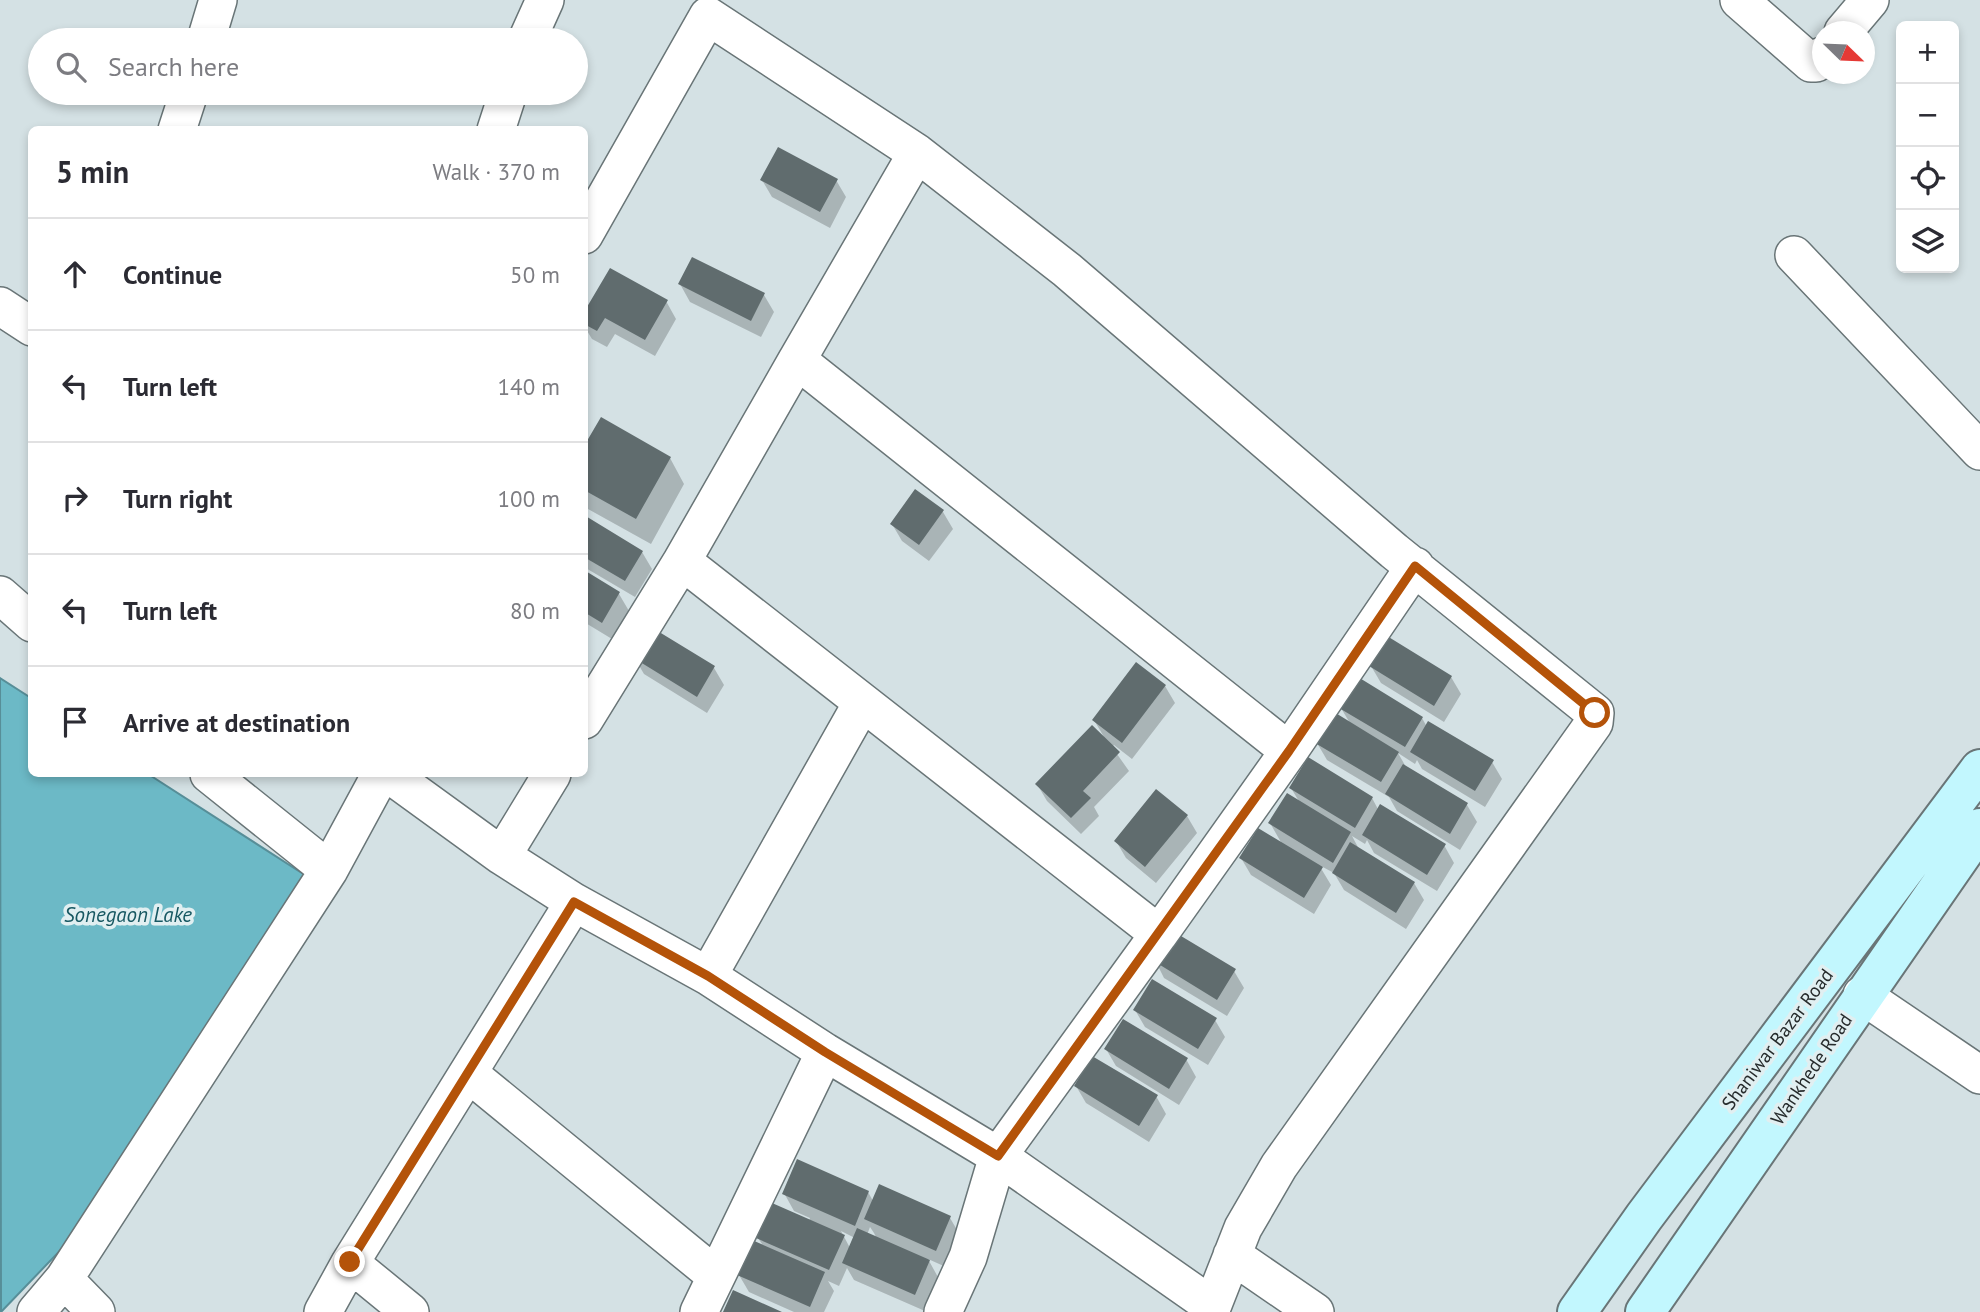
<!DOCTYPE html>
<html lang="en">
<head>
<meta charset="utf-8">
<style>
  body { margin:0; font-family:"PT Sans",sans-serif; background:#f2f2f3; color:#2b2b33 }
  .controls { position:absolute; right:21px; top:21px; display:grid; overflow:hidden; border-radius:10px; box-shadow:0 4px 10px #0003 }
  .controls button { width:63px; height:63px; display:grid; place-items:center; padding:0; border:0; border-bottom:2px solid #e1e1e2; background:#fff; color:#2b2b33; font:35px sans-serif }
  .compass { position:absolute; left:1812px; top:21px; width:63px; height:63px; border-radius:50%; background:#fff; box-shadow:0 4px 10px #0003; rotate:113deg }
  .stop { position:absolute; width:21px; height:21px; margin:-16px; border:5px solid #b45309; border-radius:50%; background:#fff }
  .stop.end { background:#b45309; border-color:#fff; box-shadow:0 2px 7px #0008 }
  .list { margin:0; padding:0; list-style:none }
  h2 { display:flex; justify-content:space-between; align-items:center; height:91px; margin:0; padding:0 28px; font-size:30px }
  h2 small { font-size:23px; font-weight:400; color:#7c7c81 }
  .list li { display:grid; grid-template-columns:46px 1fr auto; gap:21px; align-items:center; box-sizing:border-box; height:112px; padding:0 28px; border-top:2px solid #e1e1e2 }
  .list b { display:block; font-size:26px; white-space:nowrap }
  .list em { font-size:23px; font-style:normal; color:#7c7c81 }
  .icon { flex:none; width:38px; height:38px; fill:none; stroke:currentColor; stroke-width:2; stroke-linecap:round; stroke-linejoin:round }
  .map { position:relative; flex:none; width:1980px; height:1312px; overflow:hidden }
  .search { position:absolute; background:#fff; box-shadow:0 4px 10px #0003; left:28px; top:28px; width:560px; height:77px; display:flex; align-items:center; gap:18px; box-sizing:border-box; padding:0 24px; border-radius:38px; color:#7c7c81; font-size:26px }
  .panel { position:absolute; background:#fff; box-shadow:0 4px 10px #0003; left:28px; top:126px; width:560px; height:651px; border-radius:10px }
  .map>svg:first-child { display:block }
</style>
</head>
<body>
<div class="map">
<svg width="1980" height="1312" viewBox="0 0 1980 1312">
  <rect width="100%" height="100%" fill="#d4e1e4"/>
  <path fill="#6cb9c6" stroke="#578e98" stroke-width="2" d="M0,678L31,698L32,774H148L308,877L77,1233L1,1312Z"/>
  <path fill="#0003" fill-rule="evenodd" d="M762,180H836L846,197L830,228L772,197Z
    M680,284L764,295L774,312L761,337L690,302Z
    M666,301L676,319L655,356L615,334L607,347L592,339L584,326V316Z
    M601,419L670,458L684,484L651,544L588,509L584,502L586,460L584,449Z
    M916,491L943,512L953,529L929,561L902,541L892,524Z
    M584,517L642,552L652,569L635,597L584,567Z
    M584,573L619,594L629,611L612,639L584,622Z
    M634,657L714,668L724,685L707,713L644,674Z
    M1371,666L1451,677L1461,694L1444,722L1381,683Z
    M1165,686L1175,703L1132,759L1114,745L1112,747L1129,771L1094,807L1099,816L1081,834L1047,801L1037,784L1104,737L1094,720Z
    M1341,708L1422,718L1427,727L1492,762L1502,779L1485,807L1422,769L1417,760L1415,764L1398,753L1406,767L1467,805L1477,822L1460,850L1397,811L1389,797L1327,760L1317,743L1351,725Z
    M1291,788L1372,798L1379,811L1444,845L1454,863L1437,891L1374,853L1367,840L1365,844L1352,836L1360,851L1414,883L1424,900L1406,929L1344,890L1334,873L1319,865L1331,885L1314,914L1251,875L1241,858L1282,844L1270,823L1300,803Z
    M1187,816L1197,833L1156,883L1126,858L1116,841Z
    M1155,960L1234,971L1244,988L1227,1016L1164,978Z
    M1135,1010L1215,1020L1225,1037L1208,1065L1145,1027Z
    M1106,1049L1186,1059L1196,1077L1179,1105L1116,1066Z
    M1076,1086L1156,1096L1166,1114L1149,1142L1086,1103Z
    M868,1192L873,1201L950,1218L960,1235L946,1267L928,1259L939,1279L925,1311L854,1280L847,1268L839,1286L828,1281L834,1291L824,1312H794L749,1292L739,1275L764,1247L758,1238L809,1221L810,1218L794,1211L784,1193ZM870,1227L874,1233L877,1239L867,1235ZM841,1231L855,1238L850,1248Z"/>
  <path fill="#606c6e" d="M778,147L838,179L820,212L760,180Z
    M692,257L765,293L751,321L678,284Z
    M610,268L668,300L645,340L605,318L597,331L584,324V312Z
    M601,417L671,457L636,519L584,490L586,456L584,446Z
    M915,489L944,510L919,545L890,524Z
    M584,515L643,551L625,581L584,557Z
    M584,570L620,592L602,623L584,612Z
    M651,627L715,666L697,697L632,657Z
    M1387,636L1452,676L1434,706L1369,666Z
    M1136,662L1166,685L1122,743L1092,720Z
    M1358,677L1423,717L1405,747L1339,708Z
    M1334,712L1399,752L1381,782L1315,743Z
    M1428,721L1494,760L1475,791L1410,752Z
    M1092,725L1120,752L1083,791L1091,798L1071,818L1035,784Z
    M1308,757L1373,797L1355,828L1289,788Z
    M1403,764L1468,803L1450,834L1385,794Z
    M1156,789L1188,815L1145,867L1114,841Z
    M1287,793L1351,832L1333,863L1268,823Z
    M1380,804L1446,844L1427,875L1362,835Z
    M1258,828L1323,867L1304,898L1239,858Z
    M1350,842L1415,882L1396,913L1332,873Z
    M1171,930L1236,969L1217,1000L1152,960Z
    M1152,979L1217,1018L1198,1049L1133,1010Z
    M1123,1019L1188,1058L1169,1089L1104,1049Z
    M1092,1056L1158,1095L1139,1126L1074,1086Z
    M797,1159L869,1191L855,1226L782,1194Z
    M879,1184L951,1216L936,1251L864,1219Z
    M772,1203L845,1235L829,1270L756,1238Z
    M857,1228L930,1260L915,1295L842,1263Z
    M752,1240L825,1272L810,1307L737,1275Z
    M733,1290L782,1312H723Z"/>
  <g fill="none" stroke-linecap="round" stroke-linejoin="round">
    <g stroke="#697577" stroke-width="40">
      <path id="street" d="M1739,0L1811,63H1816L1822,56
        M1843,32L1870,0
        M206,40L218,0
        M527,40L545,0
        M177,130L189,93
        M496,130L508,93
        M917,153L797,360L1289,751L1415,566
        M584,235L708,16L917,153L1067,270L1394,551L1595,713L1594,723L1279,1166L1243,1228L1210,1312
        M1794,255L1980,451
        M0,306L32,327
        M797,360L682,561L1159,934L1289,751
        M0,595L32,623
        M584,720L682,561
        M209,774L329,870
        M389,774L502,856
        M552,774L502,856L574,902L708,976L862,703
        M1159,934L998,1156L1212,1306
        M708,976L825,1052L998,1156L968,1257L943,1312
        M1862,995L1980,1075
        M468,1073L716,1276
        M1232,1255L1315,1312
        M64,1279L96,1312
        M36,1312L64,1279L329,870L381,774
        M323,1312L350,1263
        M410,1312L350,1263L574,902
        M699,1312L825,1052"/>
    </g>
    <g stroke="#697577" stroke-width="42">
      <path id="secondary" d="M1577,1312L1644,1217L1980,769
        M1645,1312L1980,828"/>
    </g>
    <use href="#street" stroke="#fff" stroke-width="37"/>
    <use href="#secondary" stroke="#c2f7fe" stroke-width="38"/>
  </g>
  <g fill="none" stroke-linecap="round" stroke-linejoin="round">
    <path stroke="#b45309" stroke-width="9" d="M350,1262L574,902L708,976L825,1052L998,1156L1289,751L1415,566L1595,713"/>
  </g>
  <g text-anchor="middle" stroke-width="7" stroke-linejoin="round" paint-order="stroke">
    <g font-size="19" fill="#262b2c" stroke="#e1eff1">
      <text transform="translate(1777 1039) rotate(-53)" y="7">Shaniwar Bazar Road</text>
      <text transform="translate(1811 1069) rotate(-56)" y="7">Wankhede Road</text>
    </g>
    <g font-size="21" font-style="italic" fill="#175862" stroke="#e1eff1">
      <text x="128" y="922">Sonegaon Lake</text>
    </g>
  </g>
</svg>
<div class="controls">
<button>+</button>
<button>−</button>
<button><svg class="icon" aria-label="locate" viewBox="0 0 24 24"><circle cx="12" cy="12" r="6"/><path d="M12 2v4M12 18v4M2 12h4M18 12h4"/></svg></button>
<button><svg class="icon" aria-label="layers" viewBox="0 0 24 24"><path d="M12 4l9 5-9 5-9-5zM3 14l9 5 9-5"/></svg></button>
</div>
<svg class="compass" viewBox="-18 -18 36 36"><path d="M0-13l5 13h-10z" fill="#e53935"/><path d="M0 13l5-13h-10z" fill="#7c7c81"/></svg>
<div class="stop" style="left:1595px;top:713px"></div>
<div class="stop end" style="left:350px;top:1262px"></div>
<div class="search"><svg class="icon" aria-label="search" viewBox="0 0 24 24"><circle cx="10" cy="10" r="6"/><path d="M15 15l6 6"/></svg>Search here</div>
<section class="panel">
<h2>5 min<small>Walk · 370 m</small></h2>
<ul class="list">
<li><svg class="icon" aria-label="ahead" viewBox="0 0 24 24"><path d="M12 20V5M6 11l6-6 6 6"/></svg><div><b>Continue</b></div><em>50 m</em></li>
<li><svg class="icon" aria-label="left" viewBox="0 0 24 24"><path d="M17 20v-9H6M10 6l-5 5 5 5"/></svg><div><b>Turn left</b></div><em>140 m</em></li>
<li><svg class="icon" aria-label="right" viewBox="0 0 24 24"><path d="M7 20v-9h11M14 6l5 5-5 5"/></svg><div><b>Turn right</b></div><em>100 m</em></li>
<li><svg class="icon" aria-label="left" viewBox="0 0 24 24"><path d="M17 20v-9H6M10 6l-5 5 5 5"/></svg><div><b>Turn left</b></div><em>80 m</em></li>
<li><svg class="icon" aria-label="arrive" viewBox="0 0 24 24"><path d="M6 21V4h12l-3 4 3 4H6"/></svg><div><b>Arrive at destination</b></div></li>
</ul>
</section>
</div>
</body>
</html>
